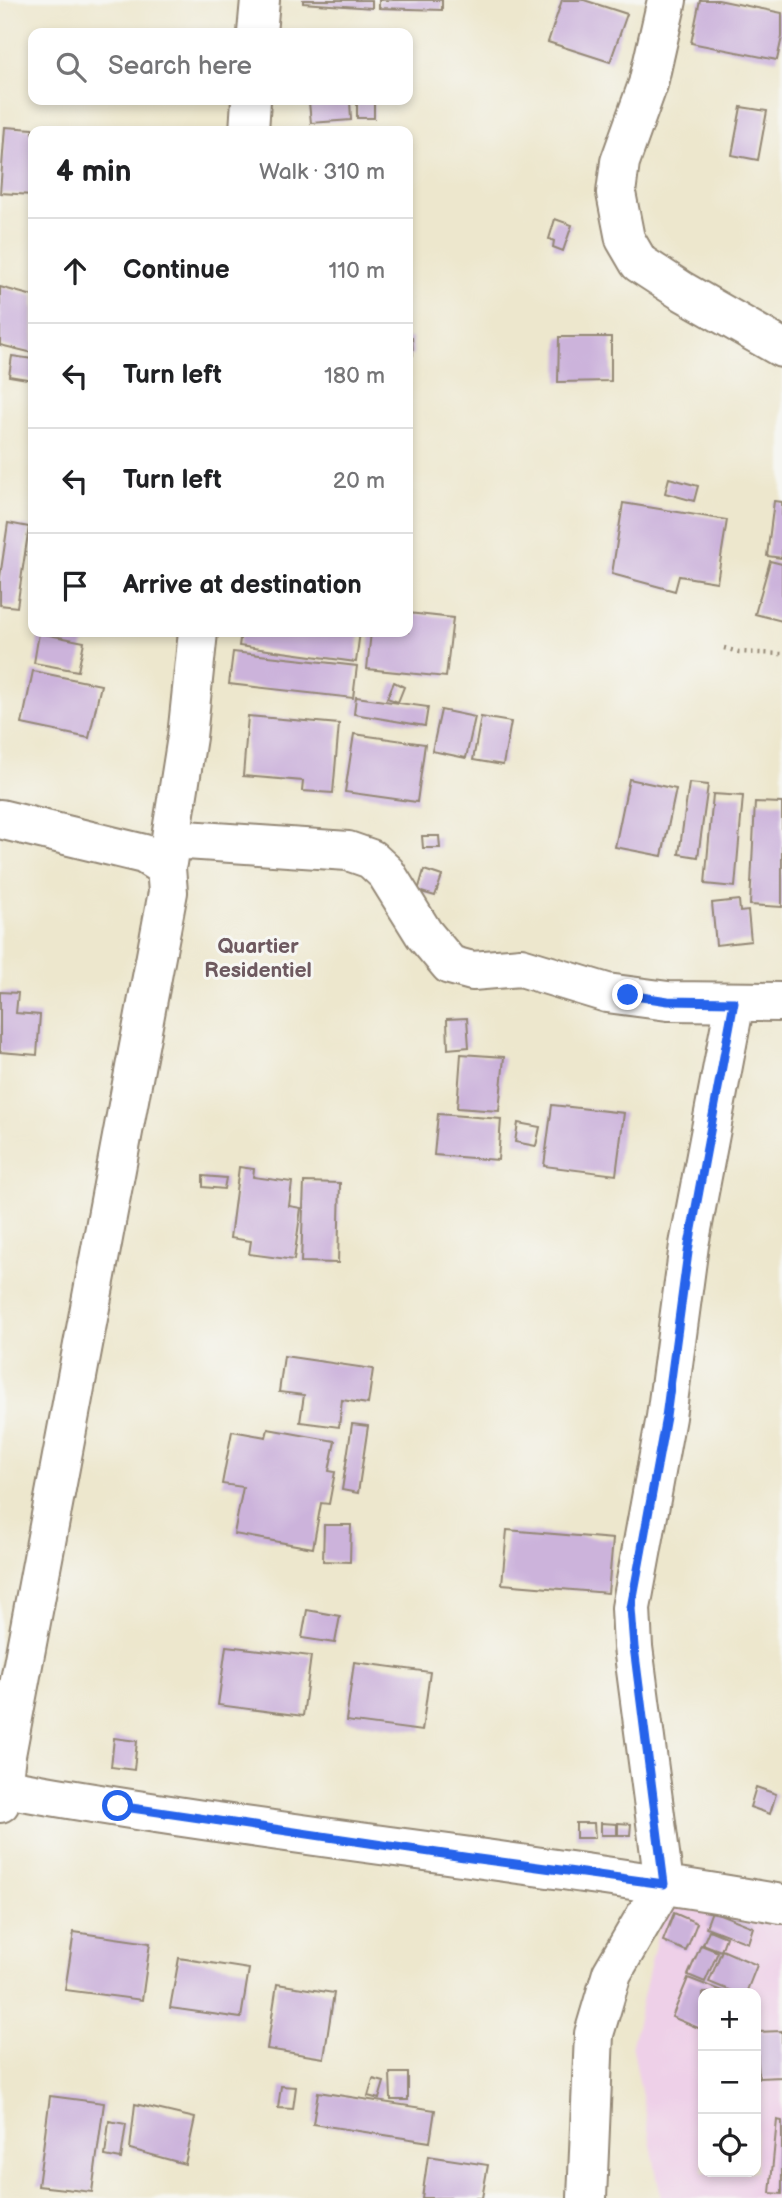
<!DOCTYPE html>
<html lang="en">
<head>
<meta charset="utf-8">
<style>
  body { margin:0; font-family:"Balsamiq Sans",sans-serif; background:#f6f6f6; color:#202124 }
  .controls { position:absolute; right:21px; bottom:21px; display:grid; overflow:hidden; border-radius:14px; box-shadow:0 4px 10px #0003 }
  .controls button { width:63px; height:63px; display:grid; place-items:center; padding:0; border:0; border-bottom:2px solid #e0e0e0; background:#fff; color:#202124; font:35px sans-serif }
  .stop { position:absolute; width:21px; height:21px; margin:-16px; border:5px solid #2563eb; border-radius:50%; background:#fff }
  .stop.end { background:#2563eb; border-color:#fff; box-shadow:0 2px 7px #0008 }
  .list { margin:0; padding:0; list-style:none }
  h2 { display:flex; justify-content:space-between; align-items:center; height:91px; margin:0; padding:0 28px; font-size:30px }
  h2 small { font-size:23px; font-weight:400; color:#757577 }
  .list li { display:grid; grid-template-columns:46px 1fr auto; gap:21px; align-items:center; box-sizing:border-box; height:105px; padding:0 28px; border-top:2px solid #e0e0e0 }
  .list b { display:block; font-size:26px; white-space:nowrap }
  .list em { font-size:23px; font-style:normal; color:#757577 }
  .icon { flex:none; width:38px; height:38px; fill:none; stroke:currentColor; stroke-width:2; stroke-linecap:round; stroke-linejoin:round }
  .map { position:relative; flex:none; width:782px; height:2198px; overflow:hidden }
  .search { position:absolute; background:#fff; box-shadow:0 4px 10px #0003; left:28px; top:28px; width:385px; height:77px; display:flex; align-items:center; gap:18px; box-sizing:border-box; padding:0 24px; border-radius:14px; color:#757577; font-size:26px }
  .panel { position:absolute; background:#fff; box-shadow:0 4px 10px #0003; left:28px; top:126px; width:385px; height:511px; border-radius:14px }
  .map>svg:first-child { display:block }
</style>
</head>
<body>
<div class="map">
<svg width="782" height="2198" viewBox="0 0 782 2198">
  <rect width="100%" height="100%" fill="#f6f6f2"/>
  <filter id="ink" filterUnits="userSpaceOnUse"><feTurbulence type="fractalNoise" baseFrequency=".0143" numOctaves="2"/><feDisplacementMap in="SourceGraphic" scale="14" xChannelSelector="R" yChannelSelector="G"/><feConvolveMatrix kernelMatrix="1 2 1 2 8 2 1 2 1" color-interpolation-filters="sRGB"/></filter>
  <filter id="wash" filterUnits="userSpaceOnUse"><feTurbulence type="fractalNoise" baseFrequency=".00686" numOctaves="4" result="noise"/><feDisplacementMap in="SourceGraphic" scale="28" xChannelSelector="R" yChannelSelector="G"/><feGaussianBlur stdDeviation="1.57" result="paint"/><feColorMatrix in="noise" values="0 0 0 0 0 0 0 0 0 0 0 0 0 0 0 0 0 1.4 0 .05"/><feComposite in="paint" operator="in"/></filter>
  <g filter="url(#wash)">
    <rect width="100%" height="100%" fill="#ede7cd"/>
    <path fill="#eed0e8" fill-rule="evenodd" d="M673,1899L782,1920V2198H661L632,2044L660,1923ZM703,1993H756V2172H703Z"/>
    <g id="blocks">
      <path fill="#ccb3db" d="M303,0H372V8L303,3Z
        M379,0H442V10L379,8Z
        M562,0H584L627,14L610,62L548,42Z
        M700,0H718L782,13V37L777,60L691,43Z
        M350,100L351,120L311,123L309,102Z
        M357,100H374V118H357Z
        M741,107L767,111L758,160L732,155Z
        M5,127L33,129V195L0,193Z
        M555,219L572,225L563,251L553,247L554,241L549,239Z
        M0,287L33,296V353L0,345Z
        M559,337H611V381L558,382Z
        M408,338H412L413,355L408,356Z
        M12,356L33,359V380L9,376Z
        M669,478L698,486L694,501L665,493Z
        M774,501L782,502V558L767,556Z
        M623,503L727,520L717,582L679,576L675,591L612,574Z
        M8,523L29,527L17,607L0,605V577Z
        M770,561L782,564V621L755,614Z
        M408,613L453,618L446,677L367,669L371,632H408Z
        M241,632H360L356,662L239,646Z
        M39,633L84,642L78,671L34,663Z
        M233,652L357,666L353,698L229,684Z
        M33,671L101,685L89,738L22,724Z
        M394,682L404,687L398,702L387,698Z
        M356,697L428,707L425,726L354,714Z
        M441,710L475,717L466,758L432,751Z
        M248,716L339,724L333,793L302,791L303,781L243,776Z
        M481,717L511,722L503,765L473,760Z
        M354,734L425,744L417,802L345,792Z
        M629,779L676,789L662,856L615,847Z
        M689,783L708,785L698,857L679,854Z
        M713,794L743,796L735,887L705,884Z
        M755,802L782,803V907L750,905Z
        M422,836H439L440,848H423Z
        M424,870L442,876L435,896L418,891Z
        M739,900L740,912L748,911L751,941L716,945L712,903Z
        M0,992L18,993L16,1013L40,1015L37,1055L0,1052Z
        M467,1018L469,1047L448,1049L447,1019Z
        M461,1054L504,1057L499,1111L457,1108Z
        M552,1105L624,1113L616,1175L544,1166Z
        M438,1114L501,1119L498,1160L434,1155Z
        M518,1123L540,1127L536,1146L515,1142Z
        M239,1167L254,1169L253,1177L292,1182L289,1206L301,1208L294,1260L249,1254L251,1241L230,1238Z
        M203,1176L226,1178L224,1189L203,1187Z
        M304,1182L340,1183L338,1263L301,1262Z
        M284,1356L373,1369L368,1404L342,1400L339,1427L300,1422L304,1395L279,1392Z
        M352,1424L368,1426L358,1493L342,1490Z
        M268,1429L335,1441L329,1471L335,1472L329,1504L321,1503L313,1548L234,1534L243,1487L222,1484L232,1431L266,1437Z
        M324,1525H351L350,1562L323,1561Z
        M507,1530L613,1539L608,1593L502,1584Z
        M307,1610L340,1616L335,1643L302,1638Z
        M226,1646L311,1656L303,1716L218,1705Z
        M354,1662L430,1672L422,1731L346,1721Z
        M114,1738L137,1741L134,1770L111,1767Z
        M756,1787L776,1794L770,1814L750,1807Z
        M576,1823H594L595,1838H576Z
        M601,1823L617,1824V1835H601Z
        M618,1823L631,1824L630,1835H618Z
        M712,1911L753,1927L748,1943L706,1927Z
        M674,1913L697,1923L686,1951L663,1941Z
        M709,1930L726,1937L721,1951L703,1944Z
        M74,1932L150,1943L142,2000L65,1990Z
        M701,1945L718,1952L705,1982L688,1975Z
        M722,1950L757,1965L746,1993H736L709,1982Z
        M179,1958L249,1969L241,2018L170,2008Z
        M688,1978L727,1993H703V2030L672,2017Z
        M277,1984L334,1993L324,2058L267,2049Z
        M782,2031V2077L759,2078L756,2032Z
        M390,2073H408V2100H391Z
        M373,2079L384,2082L379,2099L368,2096Z
        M281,2086L296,2087L293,2109L278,2108Z
        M318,2092L435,2110L430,2142L313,2124Z
        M50,2096L104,2103L92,2192L38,2186Z
        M135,2104L195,2118L185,2164L130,2149Z
        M777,2120L782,2121V2194L770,2193Z
        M109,2121L126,2124L121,2159L105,2156Z
        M428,2156L488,2165L482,2198H422Z"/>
    </g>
  </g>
  <g filter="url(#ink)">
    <use href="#blocks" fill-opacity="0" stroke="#948876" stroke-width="2"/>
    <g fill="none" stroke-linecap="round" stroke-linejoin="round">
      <g stroke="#948876" stroke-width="42">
        <path id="minor" d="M667,0L648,84L620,162L616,193L625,239L639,263L682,291L782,348
          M257,33L260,0
          M249,131L251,100
          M0,819L144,854L166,868L168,892L6,1755L0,1803
          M171,839L348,851L371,859L386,873L424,934L450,965L472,971L521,967L607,993L668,1001L782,1002
          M167,863L187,737L198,632
          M0,1787C259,1834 522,1859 782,1904
          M587,2198L594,2034L612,1973L664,1884L633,1647L631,1608L666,1417L689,1245L735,1002"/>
      </g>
      <path stroke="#948876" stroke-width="4.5" stroke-dasharray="2 5" stroke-linecap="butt" d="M724,648L739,652L782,654"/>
      <use href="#minor" stroke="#fff" stroke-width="38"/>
    </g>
  </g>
  <g fill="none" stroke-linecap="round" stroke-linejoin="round" filter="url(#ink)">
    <path stroke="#2563eb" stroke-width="9" d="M118,1806L471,1858L664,1884L634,1647L631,1608L666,1417L689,1245L734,1002L668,1001L628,995"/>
  </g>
  <g text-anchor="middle" stroke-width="6" stroke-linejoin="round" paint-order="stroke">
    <g font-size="21" font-weight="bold" fill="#6e5a60" stroke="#f6f6f2">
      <text x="258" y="953">Quartier<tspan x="258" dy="24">Residentiel</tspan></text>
    </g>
  </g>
</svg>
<div class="controls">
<button>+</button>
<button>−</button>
<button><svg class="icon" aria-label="locate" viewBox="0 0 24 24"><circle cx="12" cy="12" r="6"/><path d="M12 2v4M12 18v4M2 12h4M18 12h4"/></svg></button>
</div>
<div class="stop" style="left:118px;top:1806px"></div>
<div class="stop end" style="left:628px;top:995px"></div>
<div class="search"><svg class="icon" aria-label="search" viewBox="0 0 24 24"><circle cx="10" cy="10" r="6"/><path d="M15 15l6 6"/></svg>Search here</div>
<section class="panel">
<h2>4 min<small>Walk · 310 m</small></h2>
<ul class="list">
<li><svg class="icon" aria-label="ahead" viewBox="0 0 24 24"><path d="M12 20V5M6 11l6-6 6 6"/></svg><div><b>Continue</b></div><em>110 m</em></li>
<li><svg class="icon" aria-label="left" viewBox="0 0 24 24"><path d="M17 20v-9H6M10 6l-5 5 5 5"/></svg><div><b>Turn left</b></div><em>180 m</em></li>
<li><svg class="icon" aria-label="left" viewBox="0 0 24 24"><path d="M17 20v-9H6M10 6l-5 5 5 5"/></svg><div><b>Turn left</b></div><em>20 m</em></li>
<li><svg class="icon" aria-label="arrive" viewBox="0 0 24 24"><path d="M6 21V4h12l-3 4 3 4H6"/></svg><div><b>Arrive at destination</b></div></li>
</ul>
</section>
</div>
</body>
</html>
